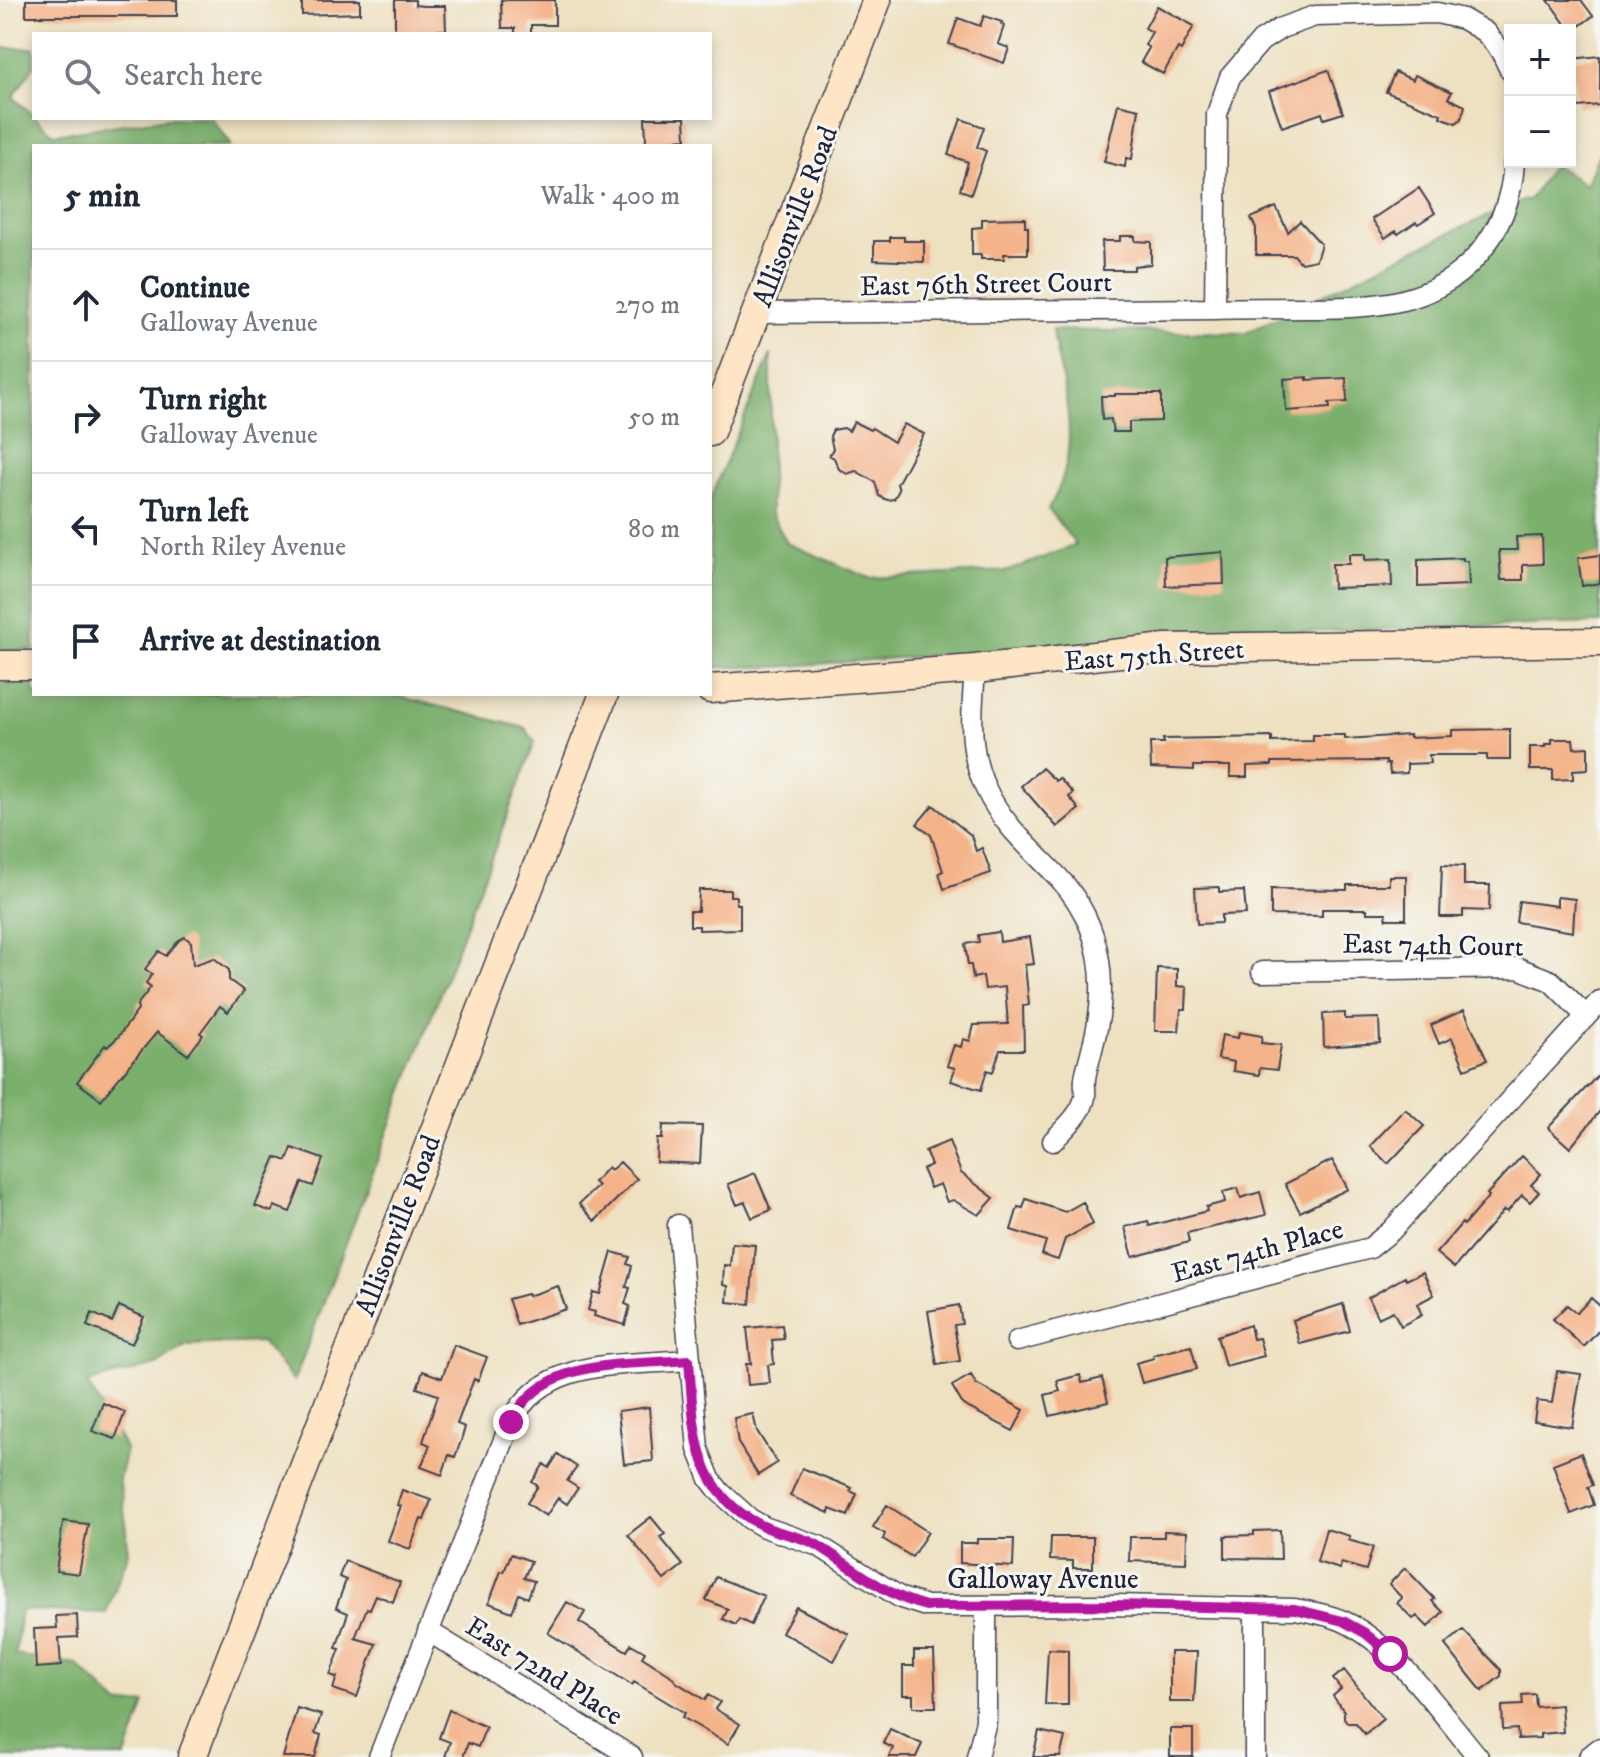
<!DOCTYPE html>
<html lang="en">
<head>
<meta charset="utf-8">
<style>
  body { margin:0; font-family:"IM FELL DW Pica",serif; background:#f2f2f3; color:#1f2937 }
  .controls { position:absolute; right:24px; top:24px; display:grid; overflow:hidden; border-radius:0px; box-shadow:0 4px 12px #0003 }
  .controls button { width:72px; height:72px; display:grid; place-items:center; padding:0; border:0; border-bottom:2px solid #e0e1e3; background:#fff; color:#1f2937; font:40px sans-serif }
  .stop { position:absolute; width:24px; height:24px; margin:-18px; border:6px solid #b5179e; border-radius:50%; background:#fff }
  .stop.end { background:#b5179e; border-color:#fff; box-shadow:0 2px 8px #0008 }
  .list { margin:0; padding:0; list-style:none }
  h2 { display:flex; justify-content:space-between; align-items:center; height:104px; margin:0; padding:0 32px; font-size:34px }
  h2 small { font-size:26px; font-weight:400; color:#747a83 }
  .list li { display:grid; grid-template-columns:52px 1fr auto; gap:24px; align-items:center; box-sizing:border-box; height:112px; padding:0 32px; border-top:2px solid #e0e1e3 }
  .list b { display:block; font-size:30px; white-space:nowrap }
  .list p { margin:0; font-size:26px; white-space:nowrap; color:#747a83 }
  .list em { font-size:26px; font-style:normal; color:#747a83 }
  .icon { flex:none; width:44px; height:44px; fill:none; stroke:currentColor; stroke-width:2; stroke-linecap:round; stroke-linejoin:round }
  .map { position:relative; flex:none; width:1600px; height:1757px; overflow:hidden }
  .search { position:absolute; background:#fff; box-shadow:0 4px 12px #0003; left:32px; top:32px; width:680px; height:88px; display:flex; align-items:center; gap:20px; box-sizing:border-box; padding:0 28px; border-radius:0px; color:#747a83; font-size:30px }
  .panel { position:absolute; background:#fff; box-shadow:0 4px 12px #0003; left:32px; top:144px; width:680px; height:552px; border-radius:0px }
  .map>svg:first-child { display:block }
</style>
</head>
<body>
<div class="map">
<svg width="1600" height="1757" viewBox="0 0 1600 1757">
  <rect width="100%" height="100%" fill="#f6f6f2"/>
  <filter id="ink" filterUnits="userSpaceOnUse"><feTurbulence type="fractalNoise" baseFrequency=".0125" numOctaves="2"/><feDisplacementMap in="SourceGraphic" scale="16" xChannelSelector="R" yChannelSelector="G"/><feConvolveMatrix kernelMatrix="1 2 1 2 8 2 1 2 1" color-interpolation-filters="sRGB"/></filter>
  <filter id="wash" filterUnits="userSpaceOnUse"><feTurbulence type="fractalNoise" baseFrequency=".006" numOctaves="4" result="noise"/><feDisplacementMap in="SourceGraphic" scale="32" xChannelSelector="R" yChannelSelector="G"/><feGaussianBlur stdDeviation="1.8" result="paint"/><feColorMatrix in="noise" values="0 0 0 0 0 0 0 0 0 0 0 0 0 0 0 0 0 1.4 0 .05"/><feComposite in="paint" operator="in"/></filter>
  <g filter="url(#wash)">
    <rect width="100%" height="100%" fill="#eee1c1"/>
    <path fill="#7aaf6c" stroke="#4e6854" stroke-width="2" d="M0,48H34V66L13,97L54,134L167,118H211L231,146H34V650L0,651Z
      M1600,151V623L1222,634L776,667H710V499L771,354V513L787,543L869,578L1008,571L1076,545L1048,509C1085,451 1064,392 1052,330L1246,333L1405,254L1513,204L1530,199L1553,164L1586,185Z
      M0,682H34V694H389L525,728L535,742L294,1381L262,1342L187,1345L156,1365L87,1383L126,1450L119,1479L127,1530L128,1555L106,1613L21,1610L15,1655L77,1665L120,1705L145,1703L126,1757H0Z"/>
    <g id="blocks">
      <path fill="#f4b389" d="M26,0H177V16H26Z
        M302,0H360V13L302,15Z
        M395,0H415V5L424,6H445L446,30L395,32Z
        M501,0H555V25H531V34H515V28H502Z
        M1548,0H1581L1593,16L1571,32Z
        M1157,6L1194,26L1181,50L1178,48L1163,74L1141,62L1149,48L1145,45L1152,32L1145,28Z
        M984,16L1002,22L1001,24L1004,26L998,44L1009,48L1004,63L949,44L958,18L980,26Z
        M1600,56V105L1578,107L1571,59Z
        M1328,70L1343,113L1324,119L1322,113L1282,127L1269,91Z
        M1395,72L1413,80L1415,75L1452,92L1448,98L1465,106L1461,119L1456,123L1440,117L1441,114L1386,92Z
        M1118,104L1139,109L1132,159L1126,158L1125,167L1104,162Z
        M645,118H685L686,139L672,140L670,146H648V142H646Z
        M961,119L984,127L977,147L986,151L971,194L960,190L968,162L948,155Z
        M1419,188L1435,213L1418,224L1416,222L1398,234L1396,231L1385,238L1372,219Z
        M1276,207L1288,232L1300,221L1321,244L1316,260L1301,263L1294,255H1256V228L1251,218Z
        M1025,218V227H1028V254H1004V259H981V255H972V228L982,227V219Z
        M1120,236H1135V241L1151,242V264L1134,266V270H1103L1102,241H1120Z
        M890,237H904V241H924V262L874,260V241H890Z
        M1307,377V380L1346,378L1347,402L1329,403L1330,408L1286,411L1284,379Z
        M1115,394H1161V421L1129,422V432H1113L1111,419L1102,420L1101,396H1115Z
        M854,422L870,430L872,428L894,442L904,424L924,434L897,484L899,490L894,499L887,500L879,496L875,482L856,471L847,474L839,469L834,458L829,455L833,449L830,436L833,430L844,428L849,431Z
        M1542,536L1543,564L1523,565V580H1501L1499,550H1517L1516,537Z
        M1223,552L1224,584L1166,586L1165,557Z
        M1349,554H1365V560L1391,559L1392,586L1333,588L1332,564H1349Z
        M1600,555V583L1582,586L1578,558Z
        M1463,558V561H1468L1469,585L1418,587V560Z
        M1510,729V760H1487V755H1429L1430,763L1407,764V773L1390,774L1389,764H1386V761L1272,762V765L1247,766V777H1230V766H1194V770L1151,768L1150,743H1164L1163,739L1272,737V742L1313,741V735H1345V739L1409,735V738L1452,736V730Z
        M1552,739H1573L1574,748L1588,747V769L1573,770V779L1553,780V770H1530V747H1545V744H1552Z
        M1042,768L1056,781L1059,778L1073,793L1069,797L1079,809L1057,827L1021,786Z
        M933,805L971,835L976,851L982,848L991,873L944,889L939,873L943,871L931,835L917,824Z
        M1442,865L1464,866V885H1490L1489,911L1463,910V917H1440Z
        M1389,876H1406V919H1386V913H1367V909H1322V916L1271,915V889L1347,890V885H1389Z
        M1219,887V892L1244,891L1246,914L1221,915V923L1197,924L1195,888Z
        M699,890H730V896H736V904H740V929L699,930V926H690V911H698Z
        M1557,897L1575,899L1573,932L1516,922L1519,901L1557,906Z
        M999,932L1000,942L1030,937L1034,964L1025,965L1029,1005L1023,1006L1024,1050H1000L993,1072L987,1070L981,1090L951,1081L955,1068L947,1066L954,1045L961,1047L963,1039L970,1041L974,1025L1008,1024L1005,987L985,989L983,976L973,978L971,965H968L965,944L979,942L978,935Z
        M185,937L191,942L193,965L214,958L229,970V980L244,991L228,1012L220,1006L200,1033L203,1035L188,1055L157,1032L101,1100L77,1082L105,1045L107,1047L117,1038L138,1010L137,1005L151,987L146,983L152,974L145,969L159,951L166,956L179,940Z
        M1157,968L1177,969V986L1187,987L1186,1009H1181L1179,1031H1155Z
        M1464,1010L1487,1060L1465,1069L1452,1038L1439,1044L1431,1025Z
        M1345,1013V1019L1379,1018L1380,1043L1324,1047L1323,1014Z
        M1239,1032L1262,1036L1261,1043L1281,1045L1277,1070L1260,1068L1259,1075L1233,1071L1234,1062L1218,1059L1222,1035L1238,1038Z
        M1600,1073V1111L1570,1148L1548,1128Z
        M1405,1109L1424,1126L1388,1164L1370,1146Z
        M663,1125L702,1126L700,1164L656,1162L657,1139H662Z
        M949,1141L961,1173L994,1198L979,1215L953,1200L947,1202L940,1184L930,1188L922,1169L931,1165L925,1151Z
        M292,1148L323,1159L313,1186L302,1182L290,1212L274,1206L272,1212L255,1206L276,1157L287,1161Z
        M1522,1156L1541,1174L1531,1185L1539,1192L1530,1202L1522,1195L1507,1212L1504,1210L1454,1268L1436,1253L1462,1223L1464,1225L1489,1196L1487,1194Z
        M1332,1160L1348,1189L1300,1212L1285,1184Z
        M620,1162L637,1179L595,1221L579,1204L598,1186L594,1182L608,1167L611,1170Z
        M755,1173L771,1210L752,1218L745,1202L737,1205L728,1184Z
        M1238,1188L1241,1198L1260,1192L1266,1215L1187,1233L1189,1242L1133,1257L1125,1227L1148,1221L1149,1226L1207,1211L1206,1207L1225,1202L1223,1192Z
        M1026,1199L1065,1212L1083,1202L1093,1224L1065,1239L1058,1260L1042,1255L1046,1241L1011,1230L1018,1207L1023,1208Z
        M732,1243L755,1245L750,1304L727,1302L728,1286L723,1285L724,1265L730,1266Z
        M612,1252L630,1257L627,1264L632,1266L626,1287L630,1288L625,1304L630,1306L625,1325L594,1316L595,1312L588,1310L593,1292L600,1294Z
        M1423,1272L1434,1295L1417,1304L1422,1315L1401,1326L1393,1311L1378,1318L1368,1298L1405,1277L1406,1280Z
        M558,1286L566,1309L517,1325L508,1299L527,1294L528,1296Z
        M1591,1298L1600,1306V1329L1584,1347L1553,1319L1567,1305L1577,1313Z
        M1343,1304L1350,1331L1300,1344L1293,1320Z
        M959,1305L962,1324L954,1325L960,1361L937,1365L928,1311Z
        M119,1306L144,1317L132,1344L87,1326L92,1313L112,1322Z
        M782,1325L784,1339L772,1340L774,1364L768,1365L770,1383L748,1385L746,1364H751L747,1328Z
        M1250,1325L1253,1339L1259,1338L1264,1356L1225,1366L1217,1336Z
        M454,1345L487,1357L478,1381L474,1379L457,1424L465,1427L461,1441L455,1457L449,1455L442,1475L421,1467L430,1445L423,1442L438,1395L417,1388L423,1371L442,1378Z
        M1191,1346L1197,1369L1142,1383L1136,1363L1154,1358L1153,1355Z
        M1557,1371L1581,1374L1572,1427L1534,1421L1537,1401L1552,1403Z
        M971,1375L976,1384L1024,1410L1013,1431L963,1405L952,1386Z
        M1080,1375L1082,1383L1102,1378L1108,1402L1050,1416L1045,1395L1060,1391L1057,1381Z
        M103,1403L125,1412L115,1439L92,1431Z
        M649,1407L653,1461L624,1464L618,1411Z
        M753,1414L757,1431L777,1463L758,1475L738,1443L734,1418Z
        M1581,1453L1593,1485L1588,1487L1594,1505L1571,1514L1553,1464Z
        M558,1454L577,1467L567,1481L578,1488L567,1504L558,1498L546,1516L527,1503L538,1486L532,1482L544,1464L549,1468Z
        M802,1468L852,1488L850,1491L857,1494L848,1516L830,1509L829,1513L790,1496Z
        M402,1490L431,1500L424,1520L421,1519L410,1549L388,1541L401,1506L397,1505Z
        M887,1505L928,1532L912,1557L883,1539L885,1534L873,1527Z
        M651,1517L665,1534L660,1537L683,1565L664,1580L628,1535Z
        M63,1521L88,1524L79,1574L56,1571Z
        M1326,1529L1350,1536L1348,1540L1373,1547L1366,1570L1341,1563L1340,1569L1317,1562Z
        M1280,1530L1281,1559L1225,1558V1536L1254,1535V1531Z
        M1164,1531L1187,1532L1186,1563L1129,1561L1130,1537H1164Z
        M1051,1537H1093V1568H1073V1561L1050,1560Z
        M977,1539H1014L1013,1567L960,1563V1543H977Z
        M511,1554L531,1561L524,1578L534,1581L528,1598L519,1594L512,1612L489,1603L501,1571L504,1572Z
        M345,1561L400,1582L393,1602L376,1595L370,1609L367,1608L355,1638L376,1644L357,1697L333,1689L337,1677L330,1675L340,1649L336,1648L348,1613L336,1608L346,1580L339,1577Z
        M1405,1568L1435,1599L1432,1601L1443,1612L1428,1627L1417,1616L1413,1619L1397,1603L1402,1598L1389,1584Z
        M716,1577L764,1596L751,1625L739,1619L736,1625L723,1619L728,1609L706,1600Z
        M567,1602L585,1612L579,1622L627,1651L631,1644L645,1652L642,1657L670,1675L676,1682L705,1700L708,1695L720,1702L715,1709L740,1724L728,1744L682,1717L685,1713L634,1682L632,1685L548,1633Z
        M796,1607L849,1634L834,1661L782,1632Z
        M77,1615L78,1637L59,1638L61,1666L36,1668L34,1629L57,1628L56,1616Z
        M1463,1630L1501,1670V1676L1482,1691L1445,1645Z
        M1048,1649L1068,1650V1705H1045Z
        M914,1651H934L936,1707H913V1695H903V1666H914Z
        M1170,1652H1197L1194,1702H1170Z
        M1344,1670L1383,1719L1365,1734L1356,1723H1348L1344,1718V1711L1333,1696L1341,1689L1333,1679Z
        M1535,1694L1536,1707L1561,1705L1563,1732L1540,1734V1738L1518,1739L1517,1729L1503,1730L1502,1706L1523,1705L1522,1695Z
        M297,1708L321,1715L315,1733L321,1735L315,1757H283Z
        M449,1710L486,1727L478,1747L468,1743L463,1757H445L450,1742L439,1738Z
        M890,1729L922,1744L916,1757H889L893,1748L883,1743Z
        M1170,1729H1193V1757H1170Z
        M1039,1731L1065,1737L1060,1757H1033Z"/>
    </g>
  </g>
  <g filter="url(#ink)">
    <use href="#blocks" fill-opacity="0" stroke="#413f4f" stroke-width="2"/>
    <g fill="none" stroke-linecap="round" stroke-linejoin="round">
      <g stroke="#413f4f" stroke-width="23">
        <path id="street" d="M1510,70L1501,51L1485,32L1463,19L1437,13L1315,16L1281,28L1261,41L1230,77L1217,114L1215,309C1247,308 1280,308 1313,308C1374,307 1432,306 1476,257C1500,230 1512,198 1514,162
          M758,313L1215,309
          M975,669C972,711 967,750 986,789C1003,826 1032,849 1059,878C1104,927 1109,988 1092,1049C1090,1059 1086,1069 1085,1079C1084,1085 1086,1091 1085,1097C1082,1114 1064,1129 1053,1141
          M1262,972L1518,968L1551,981L1586,1016
          M678,1225L698,1449L710,1479L720,1492L750,1519L764,1527L819,1546L901,1598L926,1606L1116,1605L1295,1609C1311,1612 1328,1614 1343,1621C1394,1644 1442,1714 1478,1757
          M1017,1341L1370,1248L1391,1231L1600,1001
          M428,1631L632,1757
          M379,1757L511,1422C544,1356 626,1366 689,1360
          M977,1757L986,1721V1607
          M1255,1757V1608
          M1589,1757L1600,1748"/>
      </g>
      <g stroke="#413f4f" stroke-width="31">
        <path id="secondary" d="M710,432L877,0
          M0,665H34
          M710,689L975,669L1166,648L1600,642
          M192,1757L604,694"/>
      </g>
      <use href="#street" stroke="#fff" stroke-width="20"/>
      <use href="#secondary" stroke="#fde5c5" stroke-width="28"/>
    </g>
  </g>
  <g fill="none" stroke-linecap="round" stroke-linejoin="round" filter="url(#ink)">
    <path stroke="#b5179e" stroke-width="10" d="M511,1422C543,1356 626,1366 689,1360C694,1427 692,1491 761,1525C780,1535 801,1535 819,1546C853,1567 887,1597 926,1606L1116,1605L1295,1609L1343,1621L1365,1633L1390,1654"/>
  </g>
  <g text-anchor="middle" stroke-width="6" stroke-linejoin="round" paint-order="stroke">
    <g font-size="28" fill="#22223b" stroke="#f6f6f2">
      <text transform="translate(794 216) rotate(-69)" y="10">Allisonville Road</text>
      <text transform="translate(986 283) rotate(-1)" y="10">East 76th Street Court</text>
      <text transform="translate(1154 654) rotate(-4)" y="10">East 75th Street</text>
      <text transform="translate(1433 944) rotate(1)" y="10">East 74th Court</text>
      <text transform="translate(397 1225) rotate(-69)" y="10">Allisonville Road</text>
      <text transform="translate(1257 1250) rotate(-15)" y="10">East 74th Place</text>
      <text x="1043" y="1588">Galloway Avenue</text>
      <text transform="translate(545 1670) rotate(32)" y="10">East 72nd Place</text>
    </g>
  </g>
</svg>
<div class="controls">
<button>+</button>
<button>−</button>
</div>
<div class="stop" style="left:1390px;top:1654px"></div>
<div class="stop end" style="left:511px;top:1422px"></div>
<div class="search"><svg class="icon" aria-label="search" viewBox="0 0 24 24"><circle cx="10" cy="10" r="6"/><path d="M15 15l6 6"/></svg>Search here</div>
<section class="panel">
<h2>5 min<small>Walk · 400 m</small></h2>
<ul class="list">
<li><svg class="icon" aria-label="ahead" viewBox="0 0 24 24"><path d="M12 20V5M6 11l6-6 6 6"/></svg><div><b>Continue</b><p>Galloway Avenue</p></div><em>270 m</em></li>
<li><svg class="icon" aria-label="right" viewBox="0 0 24 24"><path d="M7 20v-9h11M14 6l5 5-5 5"/></svg><div><b>Turn right</b><p>Galloway Avenue</p></div><em>50 m</em></li>
<li><svg class="icon" aria-label="left" viewBox="0 0 24 24"><path d="M17 20v-9H6M10 6l-5 5 5 5"/></svg><div><b>Turn left</b><p>North Riley Avenue</p></div><em>80 m</em></li>
<li><svg class="icon" aria-label="arrive" viewBox="0 0 24 24"><path d="M6 21V4h12l-3 4 3 4H6"/></svg><div><b>Arrive at destination</b></div></li>
</ul>
</section>
</div>
</body>
</html>
